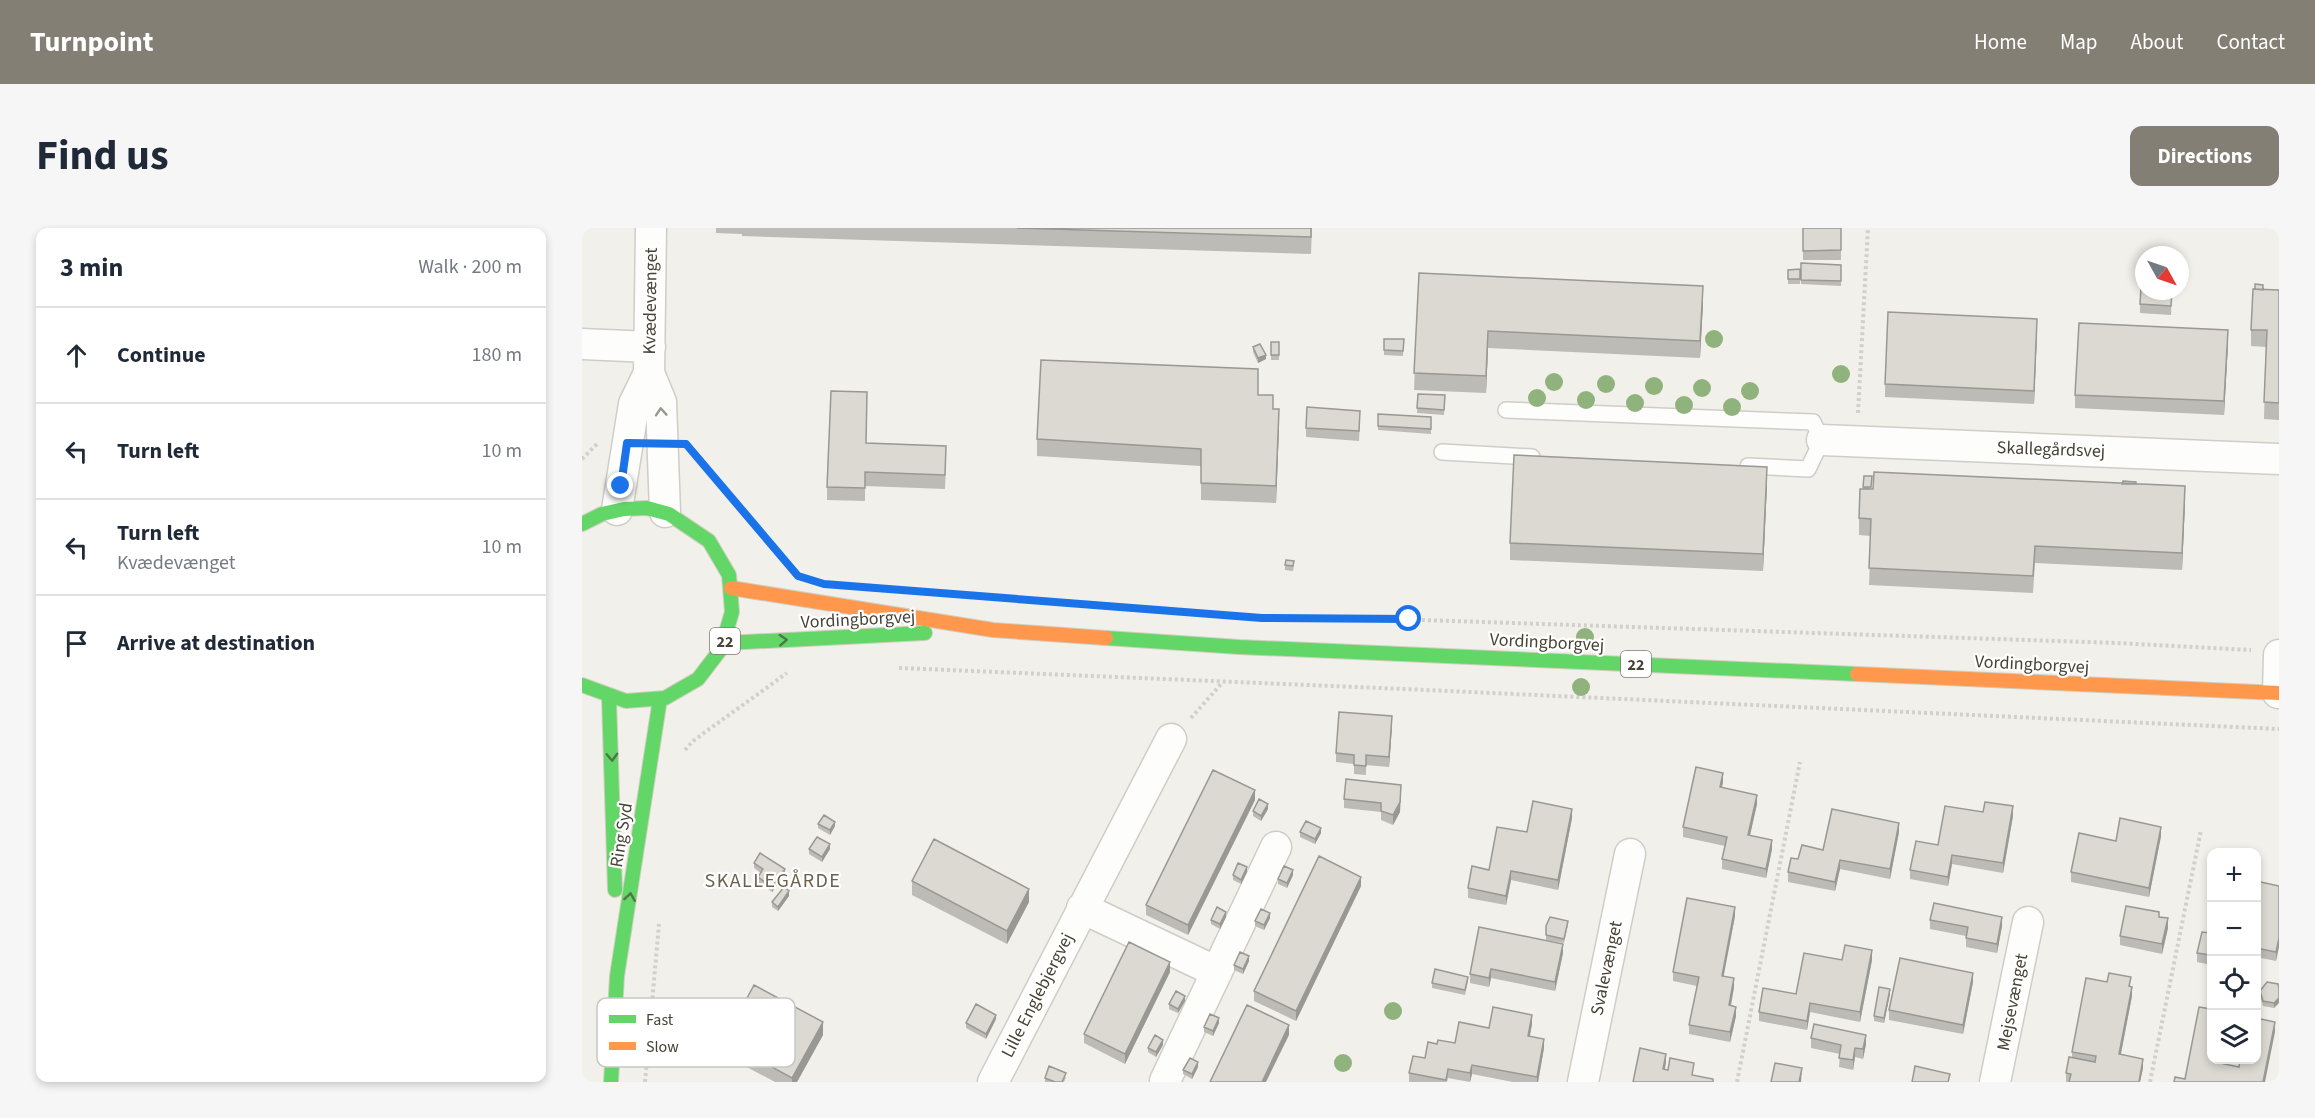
<!DOCTYPE html>
<html lang="en">
<head>
<meta charset="utf-8">
<style>
  body { margin:0; font-family:"Source Sans 3",sans-serif; background:#f6f6f7; color:#1f2937 }
  .controls { position:absolute; right:18px; bottom:18px; display:grid; overflow:hidden; border-radius:12px; box-shadow:0 3px 9px #0003 }
  .controls button { width:54px; height:54px; display:grid; place-items:center; padding:0; border:0; border-bottom:2px solid #e0e1e3; background:#fff; color:#1f2937; font:30px sans-serif }
  .compass { position:absolute; left:1553px; top:18px; width:54px; height:54px; border-radius:50%; background:#fff; box-shadow:0 3px 9px #0003; rotate:130deg }
  .stop { position:absolute; width:18px; height:18px; margin:-14px; border:4px solid #1a73e8; border-radius:50%; background:#fff }
  .stop.end { background:#1a73e8; border-color:#fff; box-shadow:0 2px 6px #0008 }
  .list { margin:0; padding:0; list-style:none }
  h2 { display:flex; justify-content:space-between; align-items:center; height:78px; margin:0; padding:0 24px; font-size:26px }
  h2 small { font-size:20px; font-weight:400; color:#747a83 }
  .list li { display:grid; grid-template-columns:39px 1fr auto; gap:18px; align-items:center; box-sizing:border-box; height:96px; padding:0 24px; border-top:2px solid #e0e1e3 }
  .list b { display:block; font-size:22px; white-space:nowrap }
  .list p { margin:0; font-size:20px; white-space:nowrap; color:#747a83 }
  .list em { font-size:20px; font-style:normal; color:#747a83 }
  .icon { flex:none; width:33px; height:33px; fill:none; stroke:currentColor; stroke-width:2; stroke-linecap:round; stroke-linejoin:round }
  .map { position:relative; flex:none; width:1697px; height:854px; overflow:hidden; border-radius:12px }
  header { display:flex; align-items:center; gap:36px; box-sizing:border-box; height:84px; padding:0 30px; background:#847f74; color:#fff }
  header strong { font-size:28px }
  nav { display:flex; gap:33px; margin-inline-start:auto; font-size:21px }
  .intro { display:flex; align-items:center; justify-content:space-between; box-sizing:border-box; height:144px; padding:0 36px }
  h1 { margin:0; font-size:42px }
  .button { padding:15px 27px; border-radius:12px; background:#847f74; color:#fff; font-size:21px; font-weight:700 }
  main { display:flex; gap:36px; padding:0 36px }
  aside { flex:1; background:#fff; border-radius:12px; box-shadow:0 3px 9px #0003 }
  .map>svg:first-child { display:block }
</style>
</head>
<body>
<header>
<strong>Turnpoint</strong>
<nav><a>Home</a><a>Map</a><a>About</a><a>Contact</a></nav>
</header>
<div class="intro"><h1>Find us</h1><a class="button">Directions</a></div>
<main>
<aside>
<h2>3 min<small>Walk · 200 m</small></h2>
<ul class="list">
<li><svg class="icon" aria-label="ahead" viewBox="0 0 24 24"><path d="M12 20V5M6 11l6-6 6 6"/></svg><div><b>Continue</b></div><em>180 m</em></li>
<li><svg class="icon" aria-label="left" viewBox="0 0 24 24"><path d="M17 20v-9H6M10 6l-5 5 5 5"/></svg><div><b>Turn left</b></div><em>10 m</em></li>
<li><svg class="icon" aria-label="left" viewBox="0 0 24 24"><path d="M17 20v-9H6M10 6l-5 5 5 5"/></svg><div><b>Turn left</b><p>Kvædevænget</p></div><em>10 m</em></li>
<li><svg class="icon" aria-label="arrive" viewBox="0 0 24 24"><path d="M6 21V4h12l-3 4 3 4H6"/></svg><div><b>Arrive at destination</b></div></li>
</ul>
</aside>
<div class="map">
<svg width="1697" height="854" viewBox="0 0 1697 854">
  <rect width="100%" height="100%" fill="#f2f0ea"/>
  <g fill="none" stroke-linecap="round" stroke-linejoin="round">
    <g stroke="#d0cdc7" stroke-width="18">
      <path id="lane" d="M924,182L1231,194L1240,212L1226,241L1166,238
        M860,224L950,229"/>
    </g>
    <g stroke="#d0cdc7" stroke-width="33">
      <path id="street" d="M69,0L67,145L79,174L83,284
        M0,116L68,119
        M1240,212L1697,231
        M35,282L52,176L67,145
        M1696,465L1697,427
        M500,680L635,744
        M583,853L694,619
        M411,854L589,511
        M1001,854L1048,626
        M1413,854L1446,694"/>
    </g>
    <g stroke="#d2cec0" stroke-width="16">
      <path id="fast" d="M0,296L20,286L42,281L65,280L87,286L127,313L147,347L150,384L139,421L116,451L83,470L44,473L0,457
        M524,410L657,419L1275,446
        M143,415L343,405
        M27,471L33,662
        M29,854L35,748L78,471"/>
    </g>
    <g stroke="#d2cec0" stroke-width="16">
      <path id="slow" d="M149,360L411,402L524,410
        M1275,446L1697,465"/>
    </g>
    <path stroke="#d2d0ca" stroke-width="4" stroke-dasharray="3 3" stroke-linecap="butt" d="M1276,185L1286,0
      M111,225L207,338
      M0,231L16,215
      M780,390L1535,415L1669,422
      M317,440L822,461L1697,501
      M609,490L640,455
      M103,522L111,513L205,445
      M63,854L77,696
      M1155,854L1218,534
      M1568,854L1619,602"/>
    <use href="#lane" stroke="#fdfdfc" stroke-width="15"/>
    <use href="#street" stroke="#fdfdfc" stroke-width="30"/>
    <use href="#fast" stroke="#63d668" stroke-width="14"/>
    <use href="#slow" stroke="#ff974d" stroke-width="14"/>
  </g>
  <g fill="#90b27d">
    <circle cx="1132" cy="111" r="9"/>
    <circle cx="1259" cy="146" r="9"/>
    <circle cx="972" cy="154" r="9"/>
    <circle cx="1024" cy="156" r="9"/>
    <circle cx="1072" cy="158" r="9"/>
    <circle cx="1120" cy="160" r="9"/>
    <circle cx="1168" cy="163" r="9"/>
    <circle cx="955" cy="170" r="9"/>
    <circle cx="1004" cy="172" r="9"/>
    <circle cx="1053" cy="175" r="9"/>
    <circle cx="1102" cy="177" r="9"/>
    <circle cx="1150" cy="179" r="9"/>
    <circle cx="1003" cy="409" r="9"/>
    <circle cx="999" cy="459" r="9"/>
    <circle cx="811" cy="783" r="9"/>
    <circle cx="761" cy="835" r="9"/>
  </g>
  <path fill="#bcbbb5" d="M134,0H730L729,26L160,8V6L134,5Z
    M1221,0H1259V32H1221Z
    M1219,35L1259,37V58L1219,56Z
    M1218,41V56H1206V42Z
    M837,45L1121,75L1118,130L906,120L904,165L832,162Z
    M1673,61L1697,62V192L1682,191L1684,119L1669,118V102Z
    M1562,63H1590L1589,87L1558,85V76Z
    M1455,104L1452,176L1303,169V156Z
    M802,111H822L821,128L802,127Z
    M689,114H697V132H689Z
    M1646,116L1642,187L1493,180V167Z
    M671,119L684,131L676,135L671,124Z
    M836,166L863,167L862,187L835,185Z
    M676,167L691,181L697,198L694,275L619,272V238L455,228V211Z
    M796,186L849,189V206L796,202Z
    M778,192L777,213L724,209V200Z
    M284,215L364,232L363,261L283,258V273L245,272V259Z
    M1282,248H1290L1289,261L1554,256L1603,275L1600,342L1453,335L1451,365L1287,357L1289,308L1277,307V290L1281,261Z
    M1185,256L1181,343L928,332V315Z
    M703,337H712L711,343L703,342Z
    M810,498L807,539L784,537V547L772,546V536L754,534V525Z
    M1141,554L1140,559L1175,576L1168,607L1190,621L1184,650L1140,641V631L1143,618L1101,609V599Z
    M819,566L818,584L811,597L799,592V584L762,580V571Z
    M673,572L606,707L564,687V677Z
    M686,581L679,593L671,588V583Z
    M1401,584L1431,588L1421,645L1370,636L1366,658L1328,651V642L1356,617Z
    M990,590L976,662L929,652L924,677L886,670V660L907,642L945,604Z
    M236,596L253,598L248,607L236,600Z
    M718,604L739,605L733,616L718,609Z
    M1317,604L1308,651L1258,641L1253,663L1206,654V644L1216,631L1241,622Z
    M1579,608L1567,669L1489,654V644L1534,613Z
    M227,621H248L240,634L227,626Z
    M172,635L203,646L190,664L176,654V649L179,645L172,640Z
    M665,644L659,656L651,652V647Z
    M711,647L705,660L696,656V651Z
    M330,653L447,674L425,716L330,667Z
    M1674,653L1697,658L1694,733L1674,729Z
    M779,658L714,793L672,773V763Z
    M207,668L196,683L190,679V674Z
    M1153,688L1141,748L1152,759L1149,778L1154,788L1148,814L1107,806V797L1115,758L1091,753V744Z
    M644,689L638,701L629,696V692Z
    M688,690L682,702L673,698V693Z
    M1348,692L1420,698L1415,725L1384,719V708L1348,701Z
    M986,697L982,715L964,712V698Z
    M1586,700L1580,726L1538,717V708Z
    M1629,702V737L1615,734V725L1629,705Z
    M981,725L973,763L909,750L907,759L888,755V746Z
    M1260,732H1290L1278,794L1228,784L1225,802L1177,793V784L1214,766Z
    M667,733L661,746L652,742V737Z
    M588,744L543,836L502,815V806Z
    M886,753L883,767L850,760V755Z
    M1391,754L1381,806L1307,792V782Z
    M1549,758L1550,768L1539,826L1561,840L1558,854H1484V845L1490,830V824Z
    M1697,760L1692,780L1681,778L1678,768V763Z
    M1308,766L1302,795L1292,793V788Z
    M603,773L596,785L587,781V776Z
    M414,791L404,811L384,800V795Z
    M637,795L631,808L622,804V799Z
    M950,796L948,808L962,820L956,854H931L890,846L888,854L866,850L865,854H827V845L843,830L855,816L873,815L907,800Z
    M241,807L215,854H193L142,827V813Z
    M1229,810L1284,816L1281,831L1273,829L1271,842L1257,839L1258,826L1229,820Z
    M581,817L574,829L566,824V820Z
    M616,839L610,851L601,846V842Z
    M484,849L482,854H463V850Z"/>
  <path fill="#999893" d="M1121,58V75L1118,130V113Z
    M1455,91V104L1452,176V163Z
    M1646,102V116L1642,187V173Z
    M906,103V120L904,165V148Z
    M684,127V131L676,135V130Z
    M697,181V198L694,275V258Z
    M1185,239V256L1181,343V326Z
    M1603,258V275L1600,342V325Z
    M810,488V498L807,539V529Z
    M1141,545V554L1138,568V559Z
    M819,557L818,584L811,597V587Z
    M673,562V572L606,707V697Z
    M1175,567V576L1166,616V607Z
    M686,576V581L679,593V588Z
    M1431,578V588L1421,645V635Z
    M990,581V590L976,662V652Z
    M253,594V598L248,607V602Z
    M1317,595V604L1308,651V641Z
    M1579,599V608L1567,669V660Z
    M739,600V605L733,616V611Z
    M1190,612V621L1184,650V641Z
    M248,616V621L240,634V629Z
    M1370,627V636L1366,658V649Z
    M1258,632V641L1253,663V654Z
    M665,639V644L659,656V652Z
    M203,641V646L190,664V659Z
    M711,642V647L705,660V655Z
    M929,643V652L924,677V668Z
    M779,649V658L714,793V783Z
    M447,661V674L425,716V703Z
    M207,663V668L196,683V679Z
    M1153,679V688L1140,757V748Z
    M644,684V689L638,701V696Z
    M688,685V690L682,702V697Z
    M1420,689V698L1415,725V716Z
    M1586,690V700L1580,726V716Z
    M1697,710V719L1694,733V724Z
    M981,716V725L973,763V754Z
    M1290,722V732L1278,794V784Z
    M667,728V733L661,746V741Z
    M588,734V744L543,836V826Z
    M909,741V750L907,759V750Z
    M1391,745V754L1381,806V797Z
    M1152,750V759L1147,787V777Z
    M1550,759V768L1537,835V826Z
    M1308,761V766L1302,795V790Z
    M603,768V773L596,785V781Z
    M1697,770V775L1692,780V775Z
    M1228,775V784L1225,802V793Z
    M1154,779V788L1148,814V804Z
    M414,787V791L404,811V806Z
    M950,787V796L946,817V808Z
    M637,790V795L631,808V803Z
    M241,794V807L215,854H210V850Z
    M1693,794V804L1683,854H1681Z
    M707,797V807L684,854H680Z
    M1284,807V816L1281,831V821Z
    M962,811V820L956,854H955V849Z
    M581,812V817L574,829V824Z
    M1273,820V829L1271,842V832Z
    M1084,826V835L1081,850V841Z
    M1561,831V840L1558,854H1557Z
    M616,834V839L610,851V846Z
    M890,837V846L888,854V845Z
    M1220,840L1219,854H1217Z"/>
  <path fill="#dbd9d2" stroke="#999893" stroke-width="1.5" d="M435,0H729V9Z
    M1221,0H1259V22L1221,23Z
    M1219,35L1259,37V53L1219,52Z
    M1218,41V51H1206V42Z
    M1560,43H1562V63H1590L1589,78L1558,76Z
    M837,45L1121,58L1118,113L906,103L904,148L832,145Z
    M1673,56L1681,57V62L1673,61Z
    M1671,61L1697,62V175L1682,174L1685,102H1669Z
    M1306,84L1455,91L1452,163L1303,156Z
    M1497,95L1646,102L1642,173L1493,167Z
    M802,111H822L821,123L802,122Z
    M689,114H697V127H689Z
    M678,116L684,127L676,130L671,119Z
    M459,132L676,141V167H691V181H697L694,258L619,255V221L455,211Z
    M249,163L285,164L284,215L364,218L363,247L283,244V260L245,259Z
    M836,166L863,167L862,182L835,180Z
    M725,179L778,183L777,203L724,200Z
    M796,186L849,189V201L796,198Z
    M932,227L1185,239L1181,326L928,315Z
    M1292,244L1603,258L1600,325L1453,318L1451,348L1287,340L1289,291L1277,290L1278,261H1291Z
    M1282,248H1290L1289,259H1281Z
    M1541,253L1554,254V256H1540Z
    M704,332L712,333L711,338L703,337Z
    M757,484L810,488L807,529L784,527V538L772,537V527L754,525Z
    M1114,539L1141,545L1138,559L1175,567L1166,607L1190,612L1184,641L1140,631L1145,609L1101,599Z
    M631,542L673,562L606,697L564,677Z
    M764,551L819,557L818,574L811,587L799,583V575L762,571Z
    M677,571L686,576L679,588L671,583Z
    M951,573L990,581L976,652L929,643L924,668L886,660L890,638L907,642L915,599L945,604Z
    M1403,574L1431,578L1421,635L1370,627L1366,649L1328,642L1334,613L1356,617L1363,578L1401,584Z
    M1250,581L1317,595L1308,641L1258,632L1253,654L1206,644L1209,630L1216,631L1220,617L1241,622Z
    M242,587L253,594L248,602L236,596Z
    M1538,590L1579,599L1567,660L1489,644L1497,605L1534,613Z
    M724,593L739,600L733,611L718,604Z
    M235,609L248,616L240,629L227,621Z
    M352,611L447,661L425,703L330,653Z
    M178,625L203,641L190,659L176,649L181,641L172,635Z
    M737,628L779,649L714,783L672,763Z
    M656,635L665,639L659,652L651,647Z
    M702,638L711,642L705,655L696,651Z
    M1674,653L1697,658V710L1694,724L1674,720Z
    M202,659L207,663L196,679L190,674Z
    M1105,670L1153,679L1140,748L1152,750L1147,777L1154,779L1148,804L1107,797L1117,749L1091,744Z
    M1352,675L1420,689L1415,716L1384,710L1386,699L1348,692Z
    M1544,678L1577,684V689L1586,690L1580,716L1538,708Z
    M635,679L644,684L638,696L629,692Z
    M679,681L688,685L682,697L673,693Z
    M968,689L986,693L982,711L964,707V698Z
    M897,699L981,716L973,754L909,741L907,750L888,746Z
    M1629,702V727L1615,725L1620,704L1629,705Z
    M547,714L588,734L543,826L502,806Z
    M1263,717L1290,722L1278,784L1228,775L1225,793L1177,784L1181,760L1214,766L1222,725L1260,732Z
    M658,724L667,728L661,741L652,737Z
    M1318,730L1391,745L1381,797L1307,782Z
    M853,741L886,749L883,762L850,755Z
    M1527,745L1549,749L1547,758L1550,759L1537,826L1561,831L1557,854H1487L1489,846L1484,845L1487,829L1513,834L1514,828L1490,824L1504,750L1525,754Z
    M1685,754L1696,756L1697,760V770L1692,775L1681,773L1678,763Z
    M172,757L241,794L210,850L142,813Z
    M1297,759L1308,761L1302,790L1292,788Z
    M594,763L603,768L596,781L587,776Z
    M394,776L414,787L404,806L384,795Z
    M665,777L707,797L680,854H628Z
    M911,779L950,787L946,808L962,811L955,849L890,837L888,845L866,841L864,852L827,845L831,828L843,830L846,814L855,816L856,812L873,815L877,794L907,800Z
    M1617,779L1629,781V831H1633V834L1657,839L1658,831H1674V790L1693,794L1681,854H1592L1593,849L1603,851Z
    M628,786L637,790L631,803L622,799Z
    M1232,796L1284,807L1281,821L1273,820L1271,832L1257,830L1259,817L1229,810Z
    M573,807L581,812L574,824L566,820Z
    M1058,820L1084,826L1081,841L1086,842L1088,830L1112,835L1110,847L1131,851V854H1051Z
    M608,830L616,834L610,846L601,842Z
    M1193,835L1220,840L1217,854H1189Z
    M467,838L484,845L480,854H473L463,850Z
    M1333,838L1368,846L1366,854H1330Z"/>
  <defs><path id="oneway-chevron" d="M-2-3.5L2.5 0L-2 3.5" fill="none" stroke-width="1.6" stroke-linecap="round" stroke-linejoin="round" transform="scale(1.5)"/></defs>
  <use stroke="#99968f" href="#oneway-chevron" transform="translate(79 184) rotate(-94)"/>
  <g stroke="#517647">
    <use href="#oneway-chevron" transform="translate(201 412) rotate(-3)"/>
    <use href="#oneway-chevron" transform="translate(30 529) rotate(88)"/>
    <use href="#oneway-chevron" transform="translate(48 669) rotate(-81)"/>
  </g>
  <g fill="none" stroke-linecap="round" stroke-linejoin="round">
    <path stroke="#1a73e8" stroke-width="8" d="M39,258L45,215L104,216L216,348L242,356L680,390L827,391"/>
  </g>
  <g text-anchor="middle" stroke-width="4.5" stroke-linejoin="round" paint-order="stroke">
    <g fill="#fff" stroke="#7f7b72" stroke-width="1.5">
      <rect x="128" y="400" width="30" height="26" rx="4.5"/>
      <rect x="1039" y="423" width="30" height="26" rx="4.5"/>
    </g>
    <g font-size="16" font-weight="bold" fill="#484235">
      <text x="143" y="419">22</text>
      <text x="1054" y="442">22</text>
    </g>
    <g font-size="18" fill="#484235" stroke="#fff">
      <text transform="translate(68 73) rotate(-89)" y="6">Kvædevænget</text>
      <text transform="translate(1469 221) rotate(2)" y="6">Skallegårdsvej</text>
      <text transform="translate(276 391) rotate(-3)" y="6">Vordingborgvej</text>
      <text transform="translate(965 414) rotate(3)" y="6">Vordingborgvej</text>
      <text transform="translate(1450 436) rotate(3)" y="6">Vordingborgvej</text>
      <text transform="translate(39 607) rotate(-81)" y="6">Ring Syd</text>
      <text transform="translate(1024 740) rotate(-78)" y="6">Svalevænget</text>
      <text transform="translate(455 767) rotate(-63)" y="6">Lille Englebjergvej</text>
      <text transform="translate(1430 774) rotate(-79)" y="6">Mejsevænget</text>
    </g>
    <g font-size="20" letter-spacing="1.5" fill="#6c614b" stroke="#fff">
      <text x="191" y="659">SKALLEGÅRDE</text>
    </g>
  </g>
  <rect x="15" y="770" width="198" height="69" rx="9" fill="#fff" stroke="#c8c6c2" stroke-width="1.5"/>
  <rect x="27" y="787" width="27" height="8" fill="#63d668"/>
  <rect x="27" y="814" width="27" height="8" fill="#ff974d"/>
  <g font-size="16" fill="#484235">
    <text x="64" y="797">Fast</text>
    <text x="64" y="824">Slow</text>
  </g>
</svg>
<div class="controls">
<button>+</button>
<button>−</button>
<button><svg class="icon" aria-label="locate" viewBox="0 0 24 24"><circle cx="12" cy="12" r="6"/><path d="M12 2v4M12 18v4M2 12h4M18 12h4"/></svg></button>
<button><svg class="icon" aria-label="layers" viewBox="0 0 24 24"><path d="M12 4l9 5-9 5-9-5zM3 14l9 5 9-5"/></svg></button>
</div>
<svg class="compass" viewBox="-18 -18 36 36"><path d="M0-13l5 13h-10z" fill="#e53935"/><path d="M0 13l5-13h-10z" fill="#747a83"/></svg>
<div class="stop" style="left:827px;top:391px"></div>
<div class="stop end" style="left:39px;top:258px"></div>
</div>
</main>
</body>
</html>
